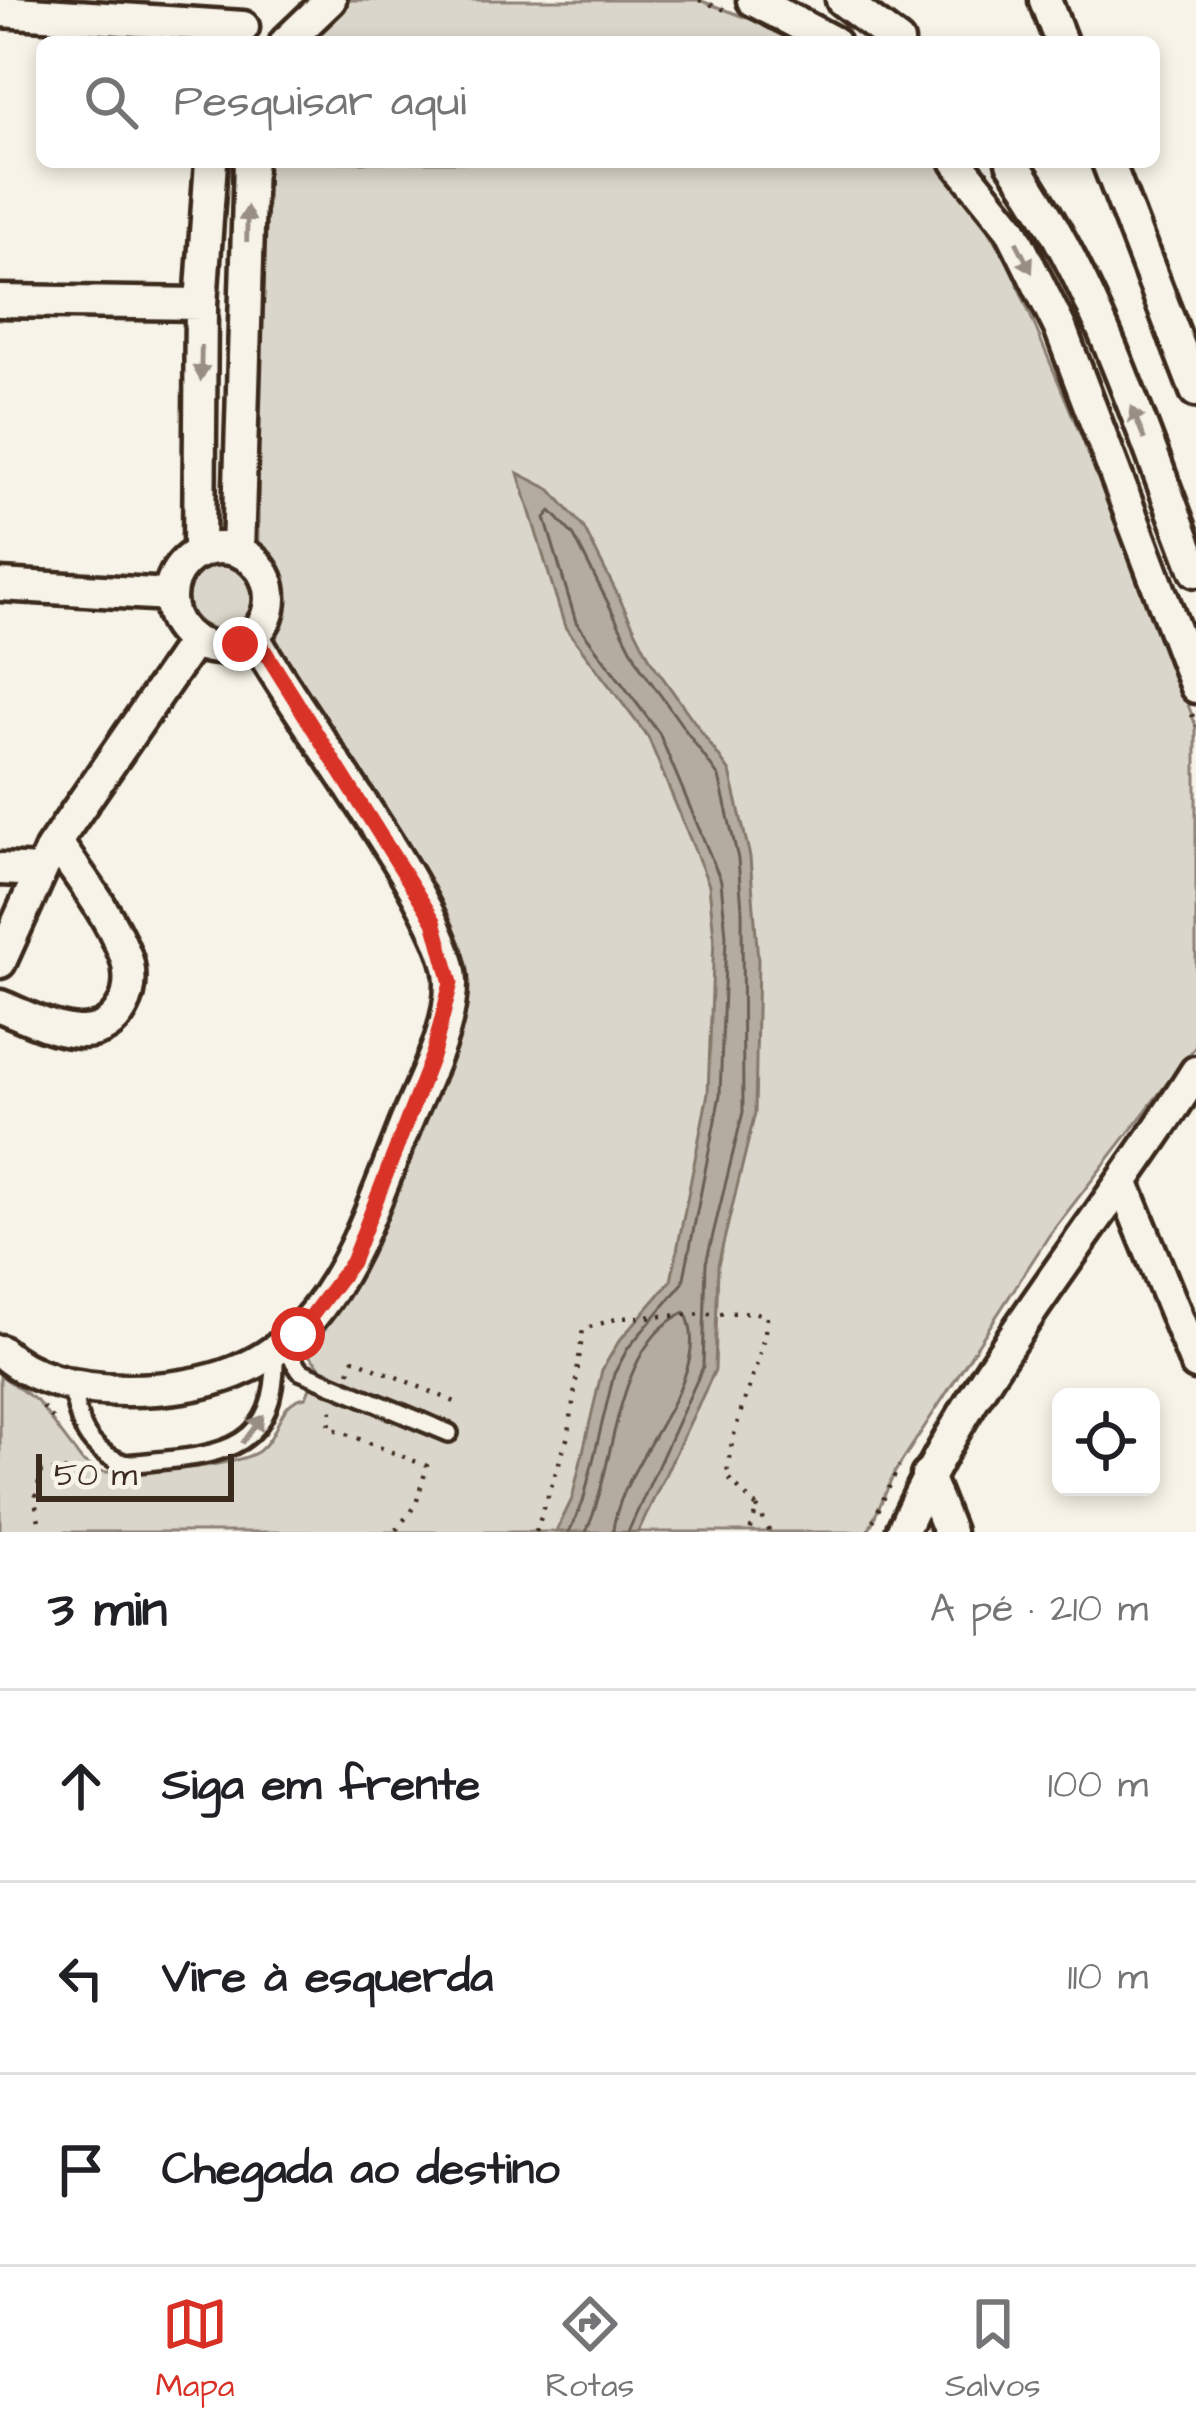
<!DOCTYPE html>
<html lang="pt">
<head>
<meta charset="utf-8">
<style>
  body { margin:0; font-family:"Architects Daughter",sans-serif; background:#f2f2f2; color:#202124 }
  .controls { position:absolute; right:36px; bottom:36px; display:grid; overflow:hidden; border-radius:18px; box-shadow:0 6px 18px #0003 }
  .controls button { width:108px; height:108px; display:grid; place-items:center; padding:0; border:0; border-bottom:3px solid #e0e0e0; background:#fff; color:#202124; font:60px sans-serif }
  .scale { position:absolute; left:36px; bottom:30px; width:198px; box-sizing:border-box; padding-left:12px; border:6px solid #3b2a1e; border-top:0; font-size:33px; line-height:42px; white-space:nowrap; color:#3b2a1e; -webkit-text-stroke:9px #f7f3e8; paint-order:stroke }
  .stop { position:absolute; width:36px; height:36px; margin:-27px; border:9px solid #d93025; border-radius:50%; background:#fff }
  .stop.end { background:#d93025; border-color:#fff; box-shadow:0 3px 12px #0008 }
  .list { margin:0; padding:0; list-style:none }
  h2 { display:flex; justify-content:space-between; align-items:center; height:156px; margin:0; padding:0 48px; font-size:51px }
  h2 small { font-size:39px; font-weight:400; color:#757577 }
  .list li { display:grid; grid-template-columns:78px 1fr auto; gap:36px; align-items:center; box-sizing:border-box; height:192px; padding:0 48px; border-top:3px solid #e0e0e0 }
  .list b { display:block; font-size:45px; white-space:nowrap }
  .list em { font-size:39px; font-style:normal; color:#757577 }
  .icon { flex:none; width:66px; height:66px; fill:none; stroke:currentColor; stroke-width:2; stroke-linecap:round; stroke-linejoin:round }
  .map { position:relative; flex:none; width:1196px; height:1532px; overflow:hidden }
  .search { position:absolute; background:#fff; box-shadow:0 6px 18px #0003; left:36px; right:36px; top:36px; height:132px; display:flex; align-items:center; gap:30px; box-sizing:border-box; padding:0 42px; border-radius:18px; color:#757577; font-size:45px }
  .sheet { height:732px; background:#fff }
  nav { display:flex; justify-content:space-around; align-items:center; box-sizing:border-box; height:168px; border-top:3px solid #e0e0e0; background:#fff; font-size:33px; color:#757577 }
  nav a { display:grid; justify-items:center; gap:6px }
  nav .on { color:#d93025 }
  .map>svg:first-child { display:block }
</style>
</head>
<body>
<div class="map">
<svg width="1196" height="1532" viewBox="0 0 1196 1532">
  <rect width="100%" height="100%" fill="#f7f3e8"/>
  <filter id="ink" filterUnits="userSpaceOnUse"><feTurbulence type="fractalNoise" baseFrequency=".00833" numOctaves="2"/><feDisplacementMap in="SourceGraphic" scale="24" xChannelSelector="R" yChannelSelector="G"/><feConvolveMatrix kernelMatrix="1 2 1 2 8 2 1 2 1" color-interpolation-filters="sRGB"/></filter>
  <g filter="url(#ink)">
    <path fill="#dbd6cb" stroke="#8b8074" stroke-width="3" d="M350,0H699L780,30L796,42H304L312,26Z
      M260,162H937L968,198L1008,262L1142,581L1196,726V1046L1050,1234L895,1472L868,1532H0V1375L37,1401L82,1461L98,1471C126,1476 237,1467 259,1451C281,1434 277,1401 306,1397L319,1366L302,1348L464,983L282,665C266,618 286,589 258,543Z
      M188 597a32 32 0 1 1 64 0a32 32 0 1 1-64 0Z"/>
    <path fill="#b4aca0" stroke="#84786c" stroke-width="3" d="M518,473L551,490L584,528L651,661L730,772L750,857L758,960L755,1113L718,1265L715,1370L638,1532H556L572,1499L602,1370L619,1341L671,1281L708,1093L714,937L709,885L648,737L565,627Z"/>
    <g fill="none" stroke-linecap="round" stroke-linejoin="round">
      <path stroke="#6b5e52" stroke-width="3" d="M569,1532L583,1502L614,1374L628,1348L683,1283L720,1095L726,936L721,881L659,733L576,622L545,518L551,511L574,536L641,668L719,777L738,859L742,909L743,1112L706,1263L703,1367L628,1532
        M586,1532C616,1469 613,1344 685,1312C718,1376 617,1466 613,1532"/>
      <g stroke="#3b2a1e" stroke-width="24">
        <path id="lane" d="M283,1345L300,1371L449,1433
          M71,1384C79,1425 85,1449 126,1464C211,1455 279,1460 275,1351"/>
      </g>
      <g stroke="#3b2a1e" stroke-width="39">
        <path id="street" d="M753,0L833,42
          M842,0L898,42
          M1045,0L1061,42
          M0,11L243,27
          M286,42L330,0
          M957,162L1011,229L1061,330L1196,687
          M1012,162C1098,284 1142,433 1196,571
          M1108,162L1196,391
          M0,301L201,304
          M170 598a50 50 0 1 1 100 0a50 50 0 1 1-100 0Z
          M238,551L250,162
          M199,553L201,304L211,162
          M0,585L170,595
          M0,869L41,871
          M0,962L51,849L194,641
          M0,1006C38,1021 97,1056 123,1006C132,990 131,968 124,952C108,912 80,877 56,842
          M1124,1186L1196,1364
          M0,1351C34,1382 83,1390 127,1390C313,1390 346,1276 404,1128C422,1083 452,1030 451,981C449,910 294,713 253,635
          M927,1476L949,1532
          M902,1532C977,1364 1099,1226 1196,1072"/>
      </g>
      <path stroke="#3b2a1e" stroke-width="4.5" stroke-dasharray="3 9" stroke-linecap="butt" d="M699,0L728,11
        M267,557L274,569L275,620
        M1192,714L1196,726
        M349,1372L354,1359L462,1405
        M43,1407L59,1425
        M332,1410L329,1427L427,1466L416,1504L395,1532
        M757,1507L770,1532
        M41,1532L35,1500L41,1472L88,1469
        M536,1532L569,1433L583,1329L619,1318L754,1312L767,1317C761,1372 730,1421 727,1477L757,1507L750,1532
        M868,1532L899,1466"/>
      <use href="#lane" stroke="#f7f3e8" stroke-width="15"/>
      <use href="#street" stroke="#f7f3e8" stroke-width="30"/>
    </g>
    <defs><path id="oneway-solid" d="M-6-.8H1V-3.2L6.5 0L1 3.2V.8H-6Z" transform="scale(3)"/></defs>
    <g fill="#998e83">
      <use href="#oneway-solid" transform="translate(247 224) rotate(-89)"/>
      <use href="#oneway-solid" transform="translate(1024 257) rotate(63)"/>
      <use href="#oneway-solid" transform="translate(201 363) rotate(91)"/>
      <use href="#oneway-solid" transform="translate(1138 423) rotate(-111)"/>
      <use href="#oneway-solid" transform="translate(253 1429) rotate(-53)"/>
    </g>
  </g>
  <g fill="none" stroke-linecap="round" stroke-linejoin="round" filter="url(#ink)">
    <path stroke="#d93025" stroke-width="15" d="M240,644L254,634L434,921L451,983L433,1054L352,1262L298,1334"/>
  </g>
</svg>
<div class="controls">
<button><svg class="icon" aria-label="locate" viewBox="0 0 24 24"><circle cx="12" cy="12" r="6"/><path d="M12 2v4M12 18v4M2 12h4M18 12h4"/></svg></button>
</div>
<div class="scale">50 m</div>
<div class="stop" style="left:298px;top:1334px"></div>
<div class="stop end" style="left:240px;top:644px"></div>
<div class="search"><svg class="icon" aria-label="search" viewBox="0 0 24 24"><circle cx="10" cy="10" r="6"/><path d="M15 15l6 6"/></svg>Pesquisar aqui</div>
</div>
<section class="sheet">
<h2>3 min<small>A pé · 210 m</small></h2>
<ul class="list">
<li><svg class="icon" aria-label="ahead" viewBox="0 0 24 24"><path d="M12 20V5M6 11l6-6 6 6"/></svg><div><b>Siga em frente</b></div><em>100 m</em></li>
<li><svg class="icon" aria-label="left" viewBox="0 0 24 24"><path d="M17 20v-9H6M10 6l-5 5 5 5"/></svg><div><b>Vire à esquerda</b></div><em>110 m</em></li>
<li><svg class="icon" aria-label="arrive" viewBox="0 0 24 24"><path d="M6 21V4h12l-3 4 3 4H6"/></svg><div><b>Chegada ao destino</b></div></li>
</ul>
</section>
<nav>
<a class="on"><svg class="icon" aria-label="map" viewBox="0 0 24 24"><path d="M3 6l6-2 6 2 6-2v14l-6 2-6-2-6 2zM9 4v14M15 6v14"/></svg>Mapa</a>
<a><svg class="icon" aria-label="directions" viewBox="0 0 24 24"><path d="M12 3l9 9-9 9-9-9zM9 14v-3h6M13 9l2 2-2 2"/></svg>Rotas</a>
<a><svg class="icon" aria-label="saved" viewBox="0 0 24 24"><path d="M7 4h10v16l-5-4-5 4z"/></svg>Salvos</a>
</nav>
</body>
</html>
